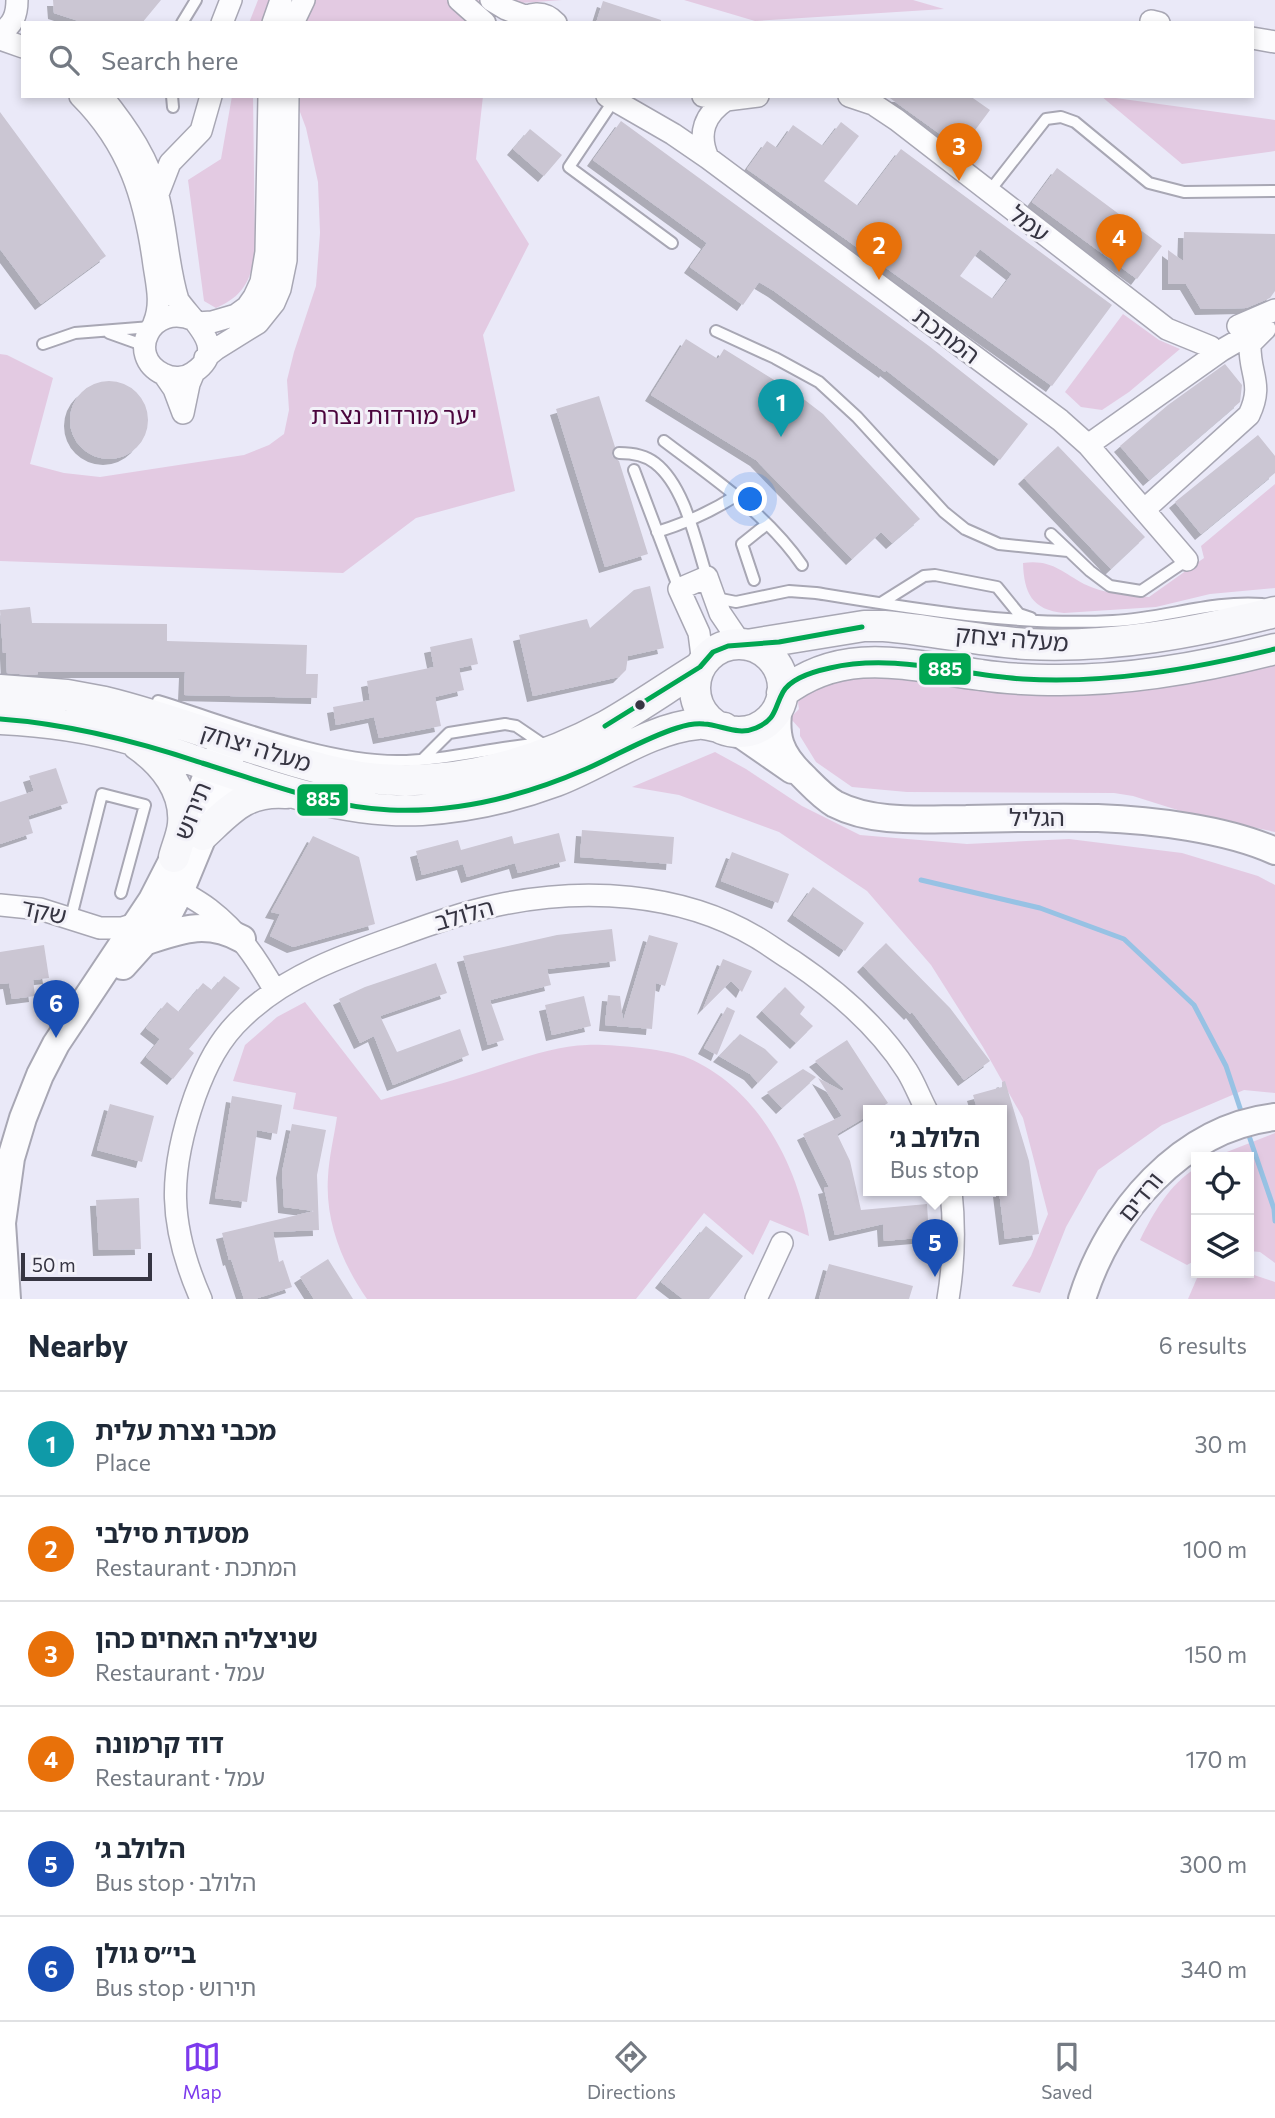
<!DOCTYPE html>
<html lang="en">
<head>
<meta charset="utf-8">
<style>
  body { margin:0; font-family:Commissioner,"Noto Sans Hebrew",sans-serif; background:#f6f6f7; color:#1f2937 }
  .controls { position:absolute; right:21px; bottom:21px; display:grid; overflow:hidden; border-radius:0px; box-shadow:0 4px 10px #0003 }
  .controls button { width:63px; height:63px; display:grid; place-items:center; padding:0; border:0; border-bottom:2px solid #e0e1e3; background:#fff; color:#1f2937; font:35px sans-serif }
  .scale { position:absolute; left:21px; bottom:18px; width:131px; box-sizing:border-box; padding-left:7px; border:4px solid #363542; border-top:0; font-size:19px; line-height:24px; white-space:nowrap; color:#363542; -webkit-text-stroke:5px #f3f2f9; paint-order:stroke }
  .you { position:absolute; left:751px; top:500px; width:24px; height:24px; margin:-18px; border:5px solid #fff; border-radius:50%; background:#1a73e8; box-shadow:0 0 0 10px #1a73e833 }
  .badge { display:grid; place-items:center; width:46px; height:46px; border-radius:50%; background:#7c3aed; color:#fff; font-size:23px; font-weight:700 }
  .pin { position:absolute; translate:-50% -58px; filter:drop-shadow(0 2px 4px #0008) }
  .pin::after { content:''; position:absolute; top:37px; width:24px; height:21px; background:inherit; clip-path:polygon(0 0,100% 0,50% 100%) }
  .popup { position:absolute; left:863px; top:1105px; width:144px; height:91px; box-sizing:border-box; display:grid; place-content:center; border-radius:0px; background:#fff; filter:drop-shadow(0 2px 5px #0005); font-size:23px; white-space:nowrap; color:#747a83 }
  .popup b { font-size:26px; color:#1f2937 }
  .popup::after { content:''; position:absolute; left:50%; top:100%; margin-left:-14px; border:14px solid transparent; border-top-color:#fff }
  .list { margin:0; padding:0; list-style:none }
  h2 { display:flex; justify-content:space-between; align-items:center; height:91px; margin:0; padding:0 28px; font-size:30px }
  h2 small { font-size:23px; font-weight:400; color:#747a83 }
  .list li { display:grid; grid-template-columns:46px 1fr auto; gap:21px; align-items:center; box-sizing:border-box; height:105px; padding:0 28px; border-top:2px solid #e0e1e3 }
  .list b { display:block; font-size:26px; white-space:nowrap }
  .list p { margin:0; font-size:23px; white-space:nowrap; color:#747a83 }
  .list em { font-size:23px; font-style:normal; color:#747a83 }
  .icon { flex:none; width:38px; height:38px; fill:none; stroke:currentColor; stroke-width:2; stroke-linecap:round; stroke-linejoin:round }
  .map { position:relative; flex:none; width:1275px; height:1299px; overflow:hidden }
  .search { position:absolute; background:#fff; box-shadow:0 4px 10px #0003; left:21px; right:21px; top:21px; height:77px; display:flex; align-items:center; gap:18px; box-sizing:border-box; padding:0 24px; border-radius:0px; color:#747a83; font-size:26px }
  .sheet { height:721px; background:#fff }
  nav { display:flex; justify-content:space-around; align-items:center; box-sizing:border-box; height:98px; border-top:2px solid #e0e1e3; background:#fff; font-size:19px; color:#747a83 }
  nav a { display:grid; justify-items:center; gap:4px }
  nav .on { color:#7c3aed }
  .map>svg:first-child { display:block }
</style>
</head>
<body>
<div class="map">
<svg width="1275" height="1299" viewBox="0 0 1275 1299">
  <defs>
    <filter id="shadow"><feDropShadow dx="-6" dy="6" stdDeviation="0" flood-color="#0004"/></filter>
  </defs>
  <rect width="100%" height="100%" fill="#eae9f8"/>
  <path fill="#e3cae2" d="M258,0H562L494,5L492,23H249Z
    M684,0H913L944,9L755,21Z
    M232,96H253L255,249C252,279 244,296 216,308L204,301L188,180L221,159Z
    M294,96H483L476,159L529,244L483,335L515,491L416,518L343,573L0,561V354L7,355L53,378L30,464L64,473L100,477L244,455L269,445L284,434L289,410L287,380L294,352L316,286L320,233L318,182L306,128Z
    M1101,96L1275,120V151L1182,164Z
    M1123,314L1159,340L1180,349L1129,392L1102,410L1081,407L1065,392Z
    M1275,484V588L1210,594L1156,607L1064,613C1032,610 1024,593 1023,563C1051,559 1062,572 1084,584C1104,594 1127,595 1149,597L1204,558L1201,546Z
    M1275,660V832L1187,813L1133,796L1114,793L907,792L852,787L816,762L800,736V729L790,718L799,709L798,702L808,690L833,675Z
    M715,752L746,769L802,806L860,835L967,844L1069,839L1182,853L1258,876L1275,885V1093L1244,1090L1162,1125L1098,1170L1066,1227L1040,1293L1012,1286L1031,1256L1048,1214L1023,1118L983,1047L931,965L867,891L779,832L679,795L632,787Z
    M305,1002L381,1100C408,1092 436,1086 463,1077C501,1066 548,1046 587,1045C611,1044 666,1049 688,1058C758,1088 798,1165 809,1236L770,1220L753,1255L704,1213L636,1299H367C342,1263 325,1221 328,1177C329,1157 334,1137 337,1117L293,1109L296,1093L233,1081L245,1045L277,1017Z
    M1275,1133V1263L1260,1252L1249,1251V1157H1214Z
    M1196,1168V1260L1187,1265L1140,1240C1154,1212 1169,1185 1196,1168Z
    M1219,1273H1248L1275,1282V1299H1188L1197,1278Z"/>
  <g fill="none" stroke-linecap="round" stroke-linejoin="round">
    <path stroke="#97c2e4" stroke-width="5" d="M921,880L1040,908L1124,939L1194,1005L1226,1066L1243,1117
      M1247,1130L1274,1209L1275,1221"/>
  </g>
  <path fill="#cbc6d3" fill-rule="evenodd" filter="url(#shadow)" d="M53,0H161L142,23H85L54,13Z
    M603,1L661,20V23H596Z
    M887,96H970L990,110L961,149Z
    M0,112L106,256L41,304L0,249Z
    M621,121L929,346L1028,424L1000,460L886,370L885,372L774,291L759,282L743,305L690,267L707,243L593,160Z
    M841,122L859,136L824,181L858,206L901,149L1112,305L1052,386L747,169L767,141L777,148L793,125L823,146ZM980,249L1012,274L993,299L960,276Z
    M530,129L562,155L544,176L513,149Z
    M1057,168L1162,246L1137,279L1032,202Z
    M1184,232L1275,234V291L1270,298L1246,308L1201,309L1186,284H1168V250L1183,261Z
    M686,339L718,359L724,349L797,394L823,414L920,519L892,543L881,532L852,559L756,460L651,395Z
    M1225,364L1242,385L1240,402L1149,480L1120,446L1168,405Z
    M70 420a39 39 0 1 1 78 0a39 39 0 1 1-78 0Z
    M599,396L615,447L612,456L619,461L648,554L605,567L556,409Z
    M1258,435L1275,456V473L1201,534L1175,502Z
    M1058,446L1145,537L1111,569L1024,478Z
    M650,586L664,648L628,656L626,670L619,677L533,696L519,635L587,619L590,628L634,590Z
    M30,607L32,623L167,624V641L307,645L306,674H318L317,698L184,695L185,672H38V674L31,675L7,673L6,653H3L0,610Z
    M472,638L478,664L459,668L464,690L435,697L441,726L379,738L374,717L336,725L333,707L370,700L367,681L434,667L430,647Z
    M56,768L68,803L28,816L33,833L0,844V802L34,791L29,776Z
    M582,830L674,837L672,864L580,857Z
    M559,833L566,861L518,873L515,863L467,877L463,864L422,875L416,851L458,840L461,850L512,836L514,844Z
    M313,836L359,857L375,924L293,947L270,936L280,914L271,912Z
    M732,852L789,874L778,903L721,881Z
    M813,887L864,923L845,951L793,915Z
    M612,929L616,961L547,969L551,985L490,1000L504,1040L488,1045L463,956L557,935Z
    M649,935L678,943L665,986L656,983L652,1029L605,1025L608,995L620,996L623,1021Z
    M886,943L950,1008L990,1061L964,1080L912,1012L910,1014L863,966Z
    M44,945L49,978L33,980L35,996L12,999L9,983L0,984V952Z
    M723,959L752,971L742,992L731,981L703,1009Z
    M436,963L447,993L380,1016L397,1052L460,1029L469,1055L393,1085L374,1036L360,1043L339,999L365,987Z
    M224,976L240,988L189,1049L194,1053L173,1079L146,1057L160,1039L146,1028L167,1002L179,1012L203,983L212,990Z
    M785,987L805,1007L800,1014L813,1026L796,1043L762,1011Z
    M584,996L591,1026L552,1035L545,1005Z
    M727,1007L735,1011L717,1055L704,1048Z
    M740,1034L765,1049L778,1062L758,1083L750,1074L719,1056Z
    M847,1040L888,1103L875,1111H869V1115L837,1134L850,1161L861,1210L927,1204L929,1237L884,1241L883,1224L835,1235L824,1188L829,1187L803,1134L842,1116L818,1078L842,1091L844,1089L815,1061Z
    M803,1069L816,1077L782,1108L767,1092Z
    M1005,1081L1029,1161L1039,1234L1005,1239L999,1191H1002V1111H978L973,1095L1002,1087V1082Z
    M232,1096L282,1105L277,1134L257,1130L247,1202L215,1198Z
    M110,1104L154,1116L142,1162L97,1150Z
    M292,1124L326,1130L317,1175L319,1230L273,1232L279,1262L283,1260L292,1287L255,1299H244L231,1259L229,1260L222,1233L314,1211L284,1207L282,1172Z
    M139,1198L141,1249L99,1250L96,1200Z
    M706,1226L743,1256L709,1299H683L661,1282Z
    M328,1259L353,1299H314L300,1277Z
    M829,1264L913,1286L909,1299H819Z"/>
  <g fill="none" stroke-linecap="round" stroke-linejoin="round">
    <g stroke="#a8a7b4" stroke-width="14">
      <path id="service" d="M182,23L196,0
        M172,96L173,107
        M614,100L569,167L672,243
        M988,193L1046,119L1061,117L1075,122L1149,183L1184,192L1275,191
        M716,331L775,358L819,382L857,417L944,512L965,529L999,544L1068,551
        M109,333L137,343L143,350
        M43,344L75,333L151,327
        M664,441C714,479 766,513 802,565
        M619,453C631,453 645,455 655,463C685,486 696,543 707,577
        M634,470L679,589
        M657,532C686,523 711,512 737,495
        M1051,534L1090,571L1110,586L1141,591L1187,560
        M754,580L742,544L767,524
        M716,598L736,602L789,591L816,593C914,609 1014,626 1113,621C1163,619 1212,600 1262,604
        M881,603L924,576L935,575L997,587L1019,614L1031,618
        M158,701C230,723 323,761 397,761C444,761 489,748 535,744
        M422,760L449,733L505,724L516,726L541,743
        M71,917L102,794L145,805L121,893"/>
    </g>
    <g stroke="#a8a7b4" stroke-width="24">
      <path id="minor" d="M459,0L485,23
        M491,0L506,9L525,16
        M1151,21L1159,23
        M222,23L231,0
        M273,23L281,0
        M293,23L304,0
        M516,23C529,12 544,10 556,23
        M0,33C13,25 17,15 17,0
        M1252,38L1275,42
        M0,39L23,47
        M80,96C129,145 145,198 154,265C157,285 162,304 154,323
        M102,96C127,127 150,160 159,200C167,233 168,268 178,300C192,321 229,348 194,372C185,379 172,379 163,374C125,356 151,301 194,320
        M607,96L673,134L708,158L1060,420L1088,445L1187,560
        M703,96L726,100L758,96
        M849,96L873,104L897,120L1167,329L1211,347
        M708,158C697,133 705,114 726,100
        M158,194L170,163L201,131L211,96
        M197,323L212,322L236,315L247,307L254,297L261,282L266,252L269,96
        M1238,326L1275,310
        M205,358L216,349L258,323L274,303L280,289L286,260L288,96
        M165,376L174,389L183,413L189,384L194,372
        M1088,445L1222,350L1241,339L1260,331
        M1144,510L1249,415C1264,383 1249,375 1250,344L1265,329
        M703,664L699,633L679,589L707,577L720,613L741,644
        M167,883C181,892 196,899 209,909C239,932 257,959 275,991
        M0,905L40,909L100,928H122L135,924
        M201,1299C168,1224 168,1173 195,1096C206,1066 219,1039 243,1017C285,976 344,955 398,936C431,924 464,912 498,905C583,887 680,892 756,937C768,944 780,953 793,961C836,990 879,1027 907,1071C915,1084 920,1098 927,1111
        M756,1299L782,1243
        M948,1299C954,1263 955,1228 951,1191"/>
    </g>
    <g stroke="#a8a7b4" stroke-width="30">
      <path id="tertiary" d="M779,705C774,737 780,754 803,776C813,786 823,797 835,804C874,824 923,819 966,819C1010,818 1054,817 1098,818C1152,820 1226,829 1275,851
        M732,731L743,736L792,770
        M147,941C183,929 207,920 242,939
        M123,966L167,917L180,892L230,771V751
        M7,1299L2,1223L11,1158L23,1118L40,1075L56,1044L152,900L174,857L211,765L222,750
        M1082,1299C1109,1212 1181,1128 1275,1117"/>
    </g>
    <g stroke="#a8a7b4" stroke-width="33">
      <path id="secondary" d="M695 688a44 44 0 1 1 88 0a44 44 0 1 1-88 0Z
        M747,645L864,626H884C932,630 979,641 1027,644C1112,648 1194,633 1275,612
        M0,690L67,695L105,702C184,721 260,755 339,773C428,793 526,769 606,726C638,708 669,686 700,667
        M782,693C845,644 910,666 981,675C1007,679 1034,680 1060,680C1133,680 1205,667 1275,649
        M0,719C44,721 88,727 130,739C224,768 323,815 422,810C467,807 513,797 556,781C601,764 650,728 698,724C706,723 715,727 724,728
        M138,745C164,763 186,791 183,824C182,835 177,846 174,857
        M203,835C230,810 245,790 286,793"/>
    </g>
    <use href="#service" stroke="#fcfcfe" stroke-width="10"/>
    <use href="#minor" stroke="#fcfcfe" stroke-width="21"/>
    <use href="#tertiary" stroke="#fcfcfe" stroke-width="26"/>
    <use href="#secondary" stroke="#f8f8fb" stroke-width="30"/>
    <g stroke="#f3f2f9" stroke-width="10">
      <path id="bus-1" d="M0,719C70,724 136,741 202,763C264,782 326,807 390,810C458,813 524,796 586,769C616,756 645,738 677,728C686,725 695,723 704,724C722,725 738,736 756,728C777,719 774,708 783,692C791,678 816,671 830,668C894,653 959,675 1023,679C1108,684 1193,669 1275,649
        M605,726L700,667L713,652L728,646L779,642L862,627"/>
    </g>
    <use href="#bus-1" stroke="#00a651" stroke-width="5"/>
  </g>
  <circle fill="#363542" stroke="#f3f2f9" stroke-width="2.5" cx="640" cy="705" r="6"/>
  <g text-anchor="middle" stroke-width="6" stroke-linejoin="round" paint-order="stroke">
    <g font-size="24" fill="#363542" stroke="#f3f2f9">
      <text transform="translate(1029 224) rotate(37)" y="8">עמל</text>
      <text transform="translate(946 336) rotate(37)" y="8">המתכת</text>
      <text transform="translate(1012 639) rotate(5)" y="8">מעלה יצחק</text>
      <text transform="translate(256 748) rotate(17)" y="8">מעלה יצחק</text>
      <text transform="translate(193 811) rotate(-68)" y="8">תירוש</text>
      <text x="1037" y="826">הגליל</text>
      <text transform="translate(44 912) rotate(12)" y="8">שקד</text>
      <text transform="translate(464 915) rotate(-16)" y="8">הלולב</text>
      <text transform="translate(1141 1197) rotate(-51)" y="8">ורדים</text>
    </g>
    <g font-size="24" fill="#4b053d" stroke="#f3f2f9">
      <text x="394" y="424">יער מורדות נצרת</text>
    </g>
  </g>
  <g stroke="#f3f2f9" stroke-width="2.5">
    <rect x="918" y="652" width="54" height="34" rx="7" fill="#00a651"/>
    <rect x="296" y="783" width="53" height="34" rx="7" fill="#00a651"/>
  </g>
  <g font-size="19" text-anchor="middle" font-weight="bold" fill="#fff">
    <text x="945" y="676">885</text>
    <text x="323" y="806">885</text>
  </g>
</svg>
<div class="controls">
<button><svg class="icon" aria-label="locate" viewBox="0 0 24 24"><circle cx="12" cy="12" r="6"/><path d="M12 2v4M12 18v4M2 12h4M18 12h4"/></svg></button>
<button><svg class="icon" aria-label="layers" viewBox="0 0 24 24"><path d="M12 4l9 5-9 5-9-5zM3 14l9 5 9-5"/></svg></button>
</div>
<div class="scale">50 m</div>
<div class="you"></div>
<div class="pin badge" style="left:781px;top:437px;background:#0f9aa8">1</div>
<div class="pin badge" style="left:879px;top:280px;background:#e8710a">2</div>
<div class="pin badge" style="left:959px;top:181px;background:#e8710a">3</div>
<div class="pin badge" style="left:1119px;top:272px;background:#e8710a">4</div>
<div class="pin badge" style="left:935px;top:1277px;background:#1a4fb4">5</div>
<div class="popup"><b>הלולב ג׳</b>Bus stop</div>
<div class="pin badge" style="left:56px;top:1038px;background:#1a4fb4">6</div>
<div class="search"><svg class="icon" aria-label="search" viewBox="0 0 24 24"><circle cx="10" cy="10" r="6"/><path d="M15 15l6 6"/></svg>Search here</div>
</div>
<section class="sheet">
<h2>Nearby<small>6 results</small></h2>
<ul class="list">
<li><span class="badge" style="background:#0f9aa8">1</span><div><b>מכבי נצרת עלית</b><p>Place</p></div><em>30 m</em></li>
<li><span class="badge" style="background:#e8710a">2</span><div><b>מסעדת סילבי</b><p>Restaurant · המתכת</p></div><em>100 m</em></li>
<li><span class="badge" style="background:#e8710a">3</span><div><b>שניצליה האחים כהן</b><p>Restaurant · עמל</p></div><em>150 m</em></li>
<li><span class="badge" style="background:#e8710a">4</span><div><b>דוד קרמונה</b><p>Restaurant · עמל</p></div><em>170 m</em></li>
<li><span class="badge" style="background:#1a4fb4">5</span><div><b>הלולב ג׳</b><p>Bus stop · הלולב</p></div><em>300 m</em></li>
<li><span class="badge" style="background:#1a4fb4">6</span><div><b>בי״ס גולן</b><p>Bus stop · תירוש</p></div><em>340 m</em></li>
</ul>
</section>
<nav>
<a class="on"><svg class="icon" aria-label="map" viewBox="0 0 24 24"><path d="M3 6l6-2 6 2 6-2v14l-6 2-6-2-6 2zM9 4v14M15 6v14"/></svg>Map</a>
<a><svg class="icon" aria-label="directions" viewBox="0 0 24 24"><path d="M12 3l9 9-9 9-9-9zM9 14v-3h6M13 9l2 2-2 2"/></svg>Directions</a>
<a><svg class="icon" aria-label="saved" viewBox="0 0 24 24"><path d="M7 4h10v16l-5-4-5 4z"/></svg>Saved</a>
</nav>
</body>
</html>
